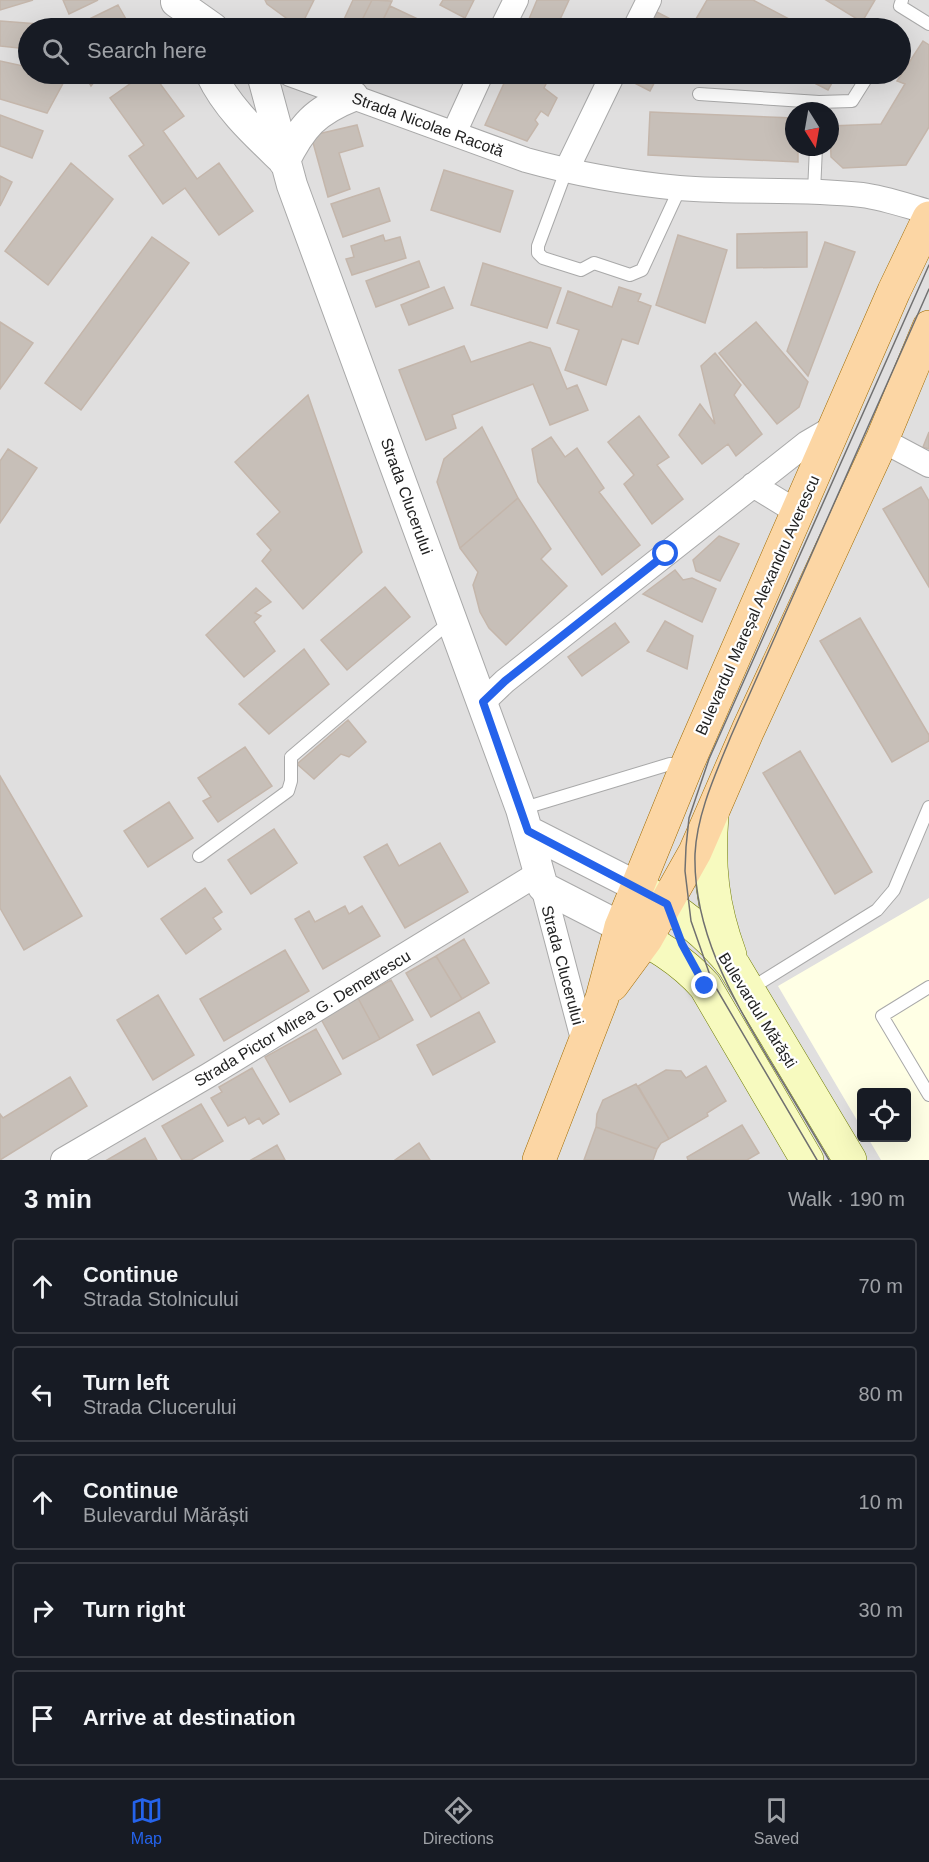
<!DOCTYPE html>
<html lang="en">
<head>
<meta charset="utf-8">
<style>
  body { margin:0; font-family:Helvetica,sans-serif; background:#242831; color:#f1f3f6 }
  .controls { position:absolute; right:18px; bottom:18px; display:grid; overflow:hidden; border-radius:6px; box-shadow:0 6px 24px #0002 }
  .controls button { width:54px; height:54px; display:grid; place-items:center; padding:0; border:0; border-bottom:2px solid #363941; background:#171b24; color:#f1f3f6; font:30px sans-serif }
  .compass { position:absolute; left:785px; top:102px; width:54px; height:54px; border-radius:50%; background:#171b24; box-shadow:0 6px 24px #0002; rotate:169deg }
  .stop { position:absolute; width:18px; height:18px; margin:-14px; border:4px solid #2563eb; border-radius:50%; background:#fff }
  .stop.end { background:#2563eb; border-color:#fff; box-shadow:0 2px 6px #0008 }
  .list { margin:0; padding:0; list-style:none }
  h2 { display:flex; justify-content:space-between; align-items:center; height:78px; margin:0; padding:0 24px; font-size:26px }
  h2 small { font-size:20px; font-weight:400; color:#9ea1a6 }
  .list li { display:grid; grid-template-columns:39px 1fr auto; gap:18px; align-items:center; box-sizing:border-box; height:96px; margin:0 12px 12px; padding:0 12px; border:2px solid #363941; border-radius:6px }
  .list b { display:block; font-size:22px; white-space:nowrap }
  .list p { margin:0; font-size:20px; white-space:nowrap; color:#9ea1a6 }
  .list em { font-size:20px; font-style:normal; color:#9ea1a6 }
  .icon { flex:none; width:33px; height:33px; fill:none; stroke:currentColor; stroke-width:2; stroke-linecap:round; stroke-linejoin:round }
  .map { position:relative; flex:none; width:929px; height:1160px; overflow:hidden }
  .search { position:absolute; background:#171b24; box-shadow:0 6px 24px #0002; left:18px; right:18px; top:18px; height:66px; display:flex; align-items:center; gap:15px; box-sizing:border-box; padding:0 21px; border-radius:33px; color:#9ea1a6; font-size:22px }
  .sheet { height:618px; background:#171b24 }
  nav { display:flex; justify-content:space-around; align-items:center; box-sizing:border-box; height:84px; border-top:2px solid #363941; background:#171b24; font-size:16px; color:#9ea1a6 }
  nav a { display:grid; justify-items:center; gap:3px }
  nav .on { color:#2563eb }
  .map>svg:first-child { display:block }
</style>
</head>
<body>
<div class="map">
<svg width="929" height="1160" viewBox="0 0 929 1160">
  <rect width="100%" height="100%" fill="#f2efe9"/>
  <path fill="#e0dfdf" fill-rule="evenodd" d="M0,0H929V1160H0ZM28,28H900V74H28ZM794,111H830V147H794ZM862,1092H906V1138H862Z"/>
  <path fill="#ffffe5" d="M929,898V1160H881L868,1138H906V1092H862L861,1127L778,986Z"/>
  <path fill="#c7bfb8" stroke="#c4b6ab" stroke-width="1.5" d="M0,0H33L0,10Z
    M63,0H98L69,14Z
    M265,0H314L300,28L267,4Z
    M353,0H372L358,28H340Z
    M372,0L392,1L379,28H358Z
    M443,0H474L465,18L440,5Z
    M537,0H569L556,28H549L529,19Z
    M707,0H753L806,28H714L696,19Z
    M826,0H875L862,22Z
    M118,5L131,28H71Z
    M390,6L418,19L413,28H379Z
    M651,9L684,26L683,28H641Z
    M577,20L596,28H573Z
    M0,21L52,25L51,28H28V49L0,46Z
    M436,23L448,28H430L431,26L434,28Z
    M923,41L929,45V127L906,165L843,168L831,157L830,126L881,124L905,84L897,81Z
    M0,61L28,67V74H56L67,76L47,113L0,99Z
    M84,74H101L91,86Z
    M144,74H153L184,116L163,131L197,179L219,163L253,211L219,235L185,188L163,204L129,156L144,145L110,98Z
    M337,74H357L352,84L335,76Z
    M511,74H539L549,78L544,88L557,98L548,116L541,111L535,120L538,124L527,141L485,125L506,79Z
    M617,74H659L650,91Z
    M797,74H837L828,90Z
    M650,112L794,118V147H798V162L648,155Z
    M0,115L43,131L32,158L0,146Z
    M357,125L363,146L339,153L350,189L328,197L312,139L318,134Z
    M71,163L113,199L48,285L5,251Z
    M444,170L513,191L500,232L431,210Z
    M0,176L12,182L0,206Z
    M379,188L390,221L343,237L331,204Z
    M807,232V267L737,268V234Z
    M383,235L385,241L400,237L406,258L352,275L346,259L354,257L351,246Z
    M678,235L727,250L705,323L656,305Z
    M152,237L189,263L81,410L45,383Z
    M825,242L855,252L808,376L787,351Z
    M419,261L429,287L376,307L366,281Z
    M483,263L561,288L547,328L471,305Z
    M444,287L453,308L409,325L401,305Z
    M619,287L641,294L638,301L651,306L638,344L622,339L606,385L565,370L579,330L557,323L568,291L612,307Z
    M0,322L33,343L0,389Z
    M756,322L808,382L799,407L777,424L719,353Z
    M530,342L550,348L567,389L577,385L588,410L550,425L533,384L452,415L456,428L426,440L399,370L464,346L471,362Z
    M715,353L741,385L734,395L762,434L736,456L728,444L702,464L679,435L700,404L715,424L701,366Z
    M308,395L362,552L303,609L262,561L271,550L257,534L280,512L235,462Z
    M639,416L669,457L657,465L683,499L652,524L624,484L634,475L608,442Z
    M482,427L518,498L460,548L437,482L444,459Z
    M929,432V449L923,447Z
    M551,437L565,457L577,448L604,488L599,492L640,545L602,575L538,482L532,449Z
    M8,449L37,468L0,523V461Z
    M921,487L929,501V587L883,509Z
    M518,498L551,549L541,559L567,586L506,645L489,628L480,612L473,585L478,572L460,548Z
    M719,536L739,544L720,581L696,571L693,560Z
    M675,570L683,580L692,578L716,589L702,622L643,594Z
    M385,587L410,617L347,670L321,640Z
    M256,588L271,602L255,613L261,616L254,622L275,651L244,677L206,635Z
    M860,618L929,735V741L892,762L820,641Z
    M665,621L693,636L687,669L647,651Z
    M615,623L629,642L582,676L568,657Z
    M304,649L329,684L269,734L239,704Z
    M348,720L366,742L349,757L341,754L314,779L297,764Z
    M245,747L272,786L218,822L203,801L211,797L198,778Z
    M800,751L872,872L835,894L763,773Z
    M0,776L82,916L24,950L0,908Z
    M169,802L193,838L148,867L124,831Z
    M274,829L297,863L251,894L228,860Z
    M440,843L468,892L405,928L364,857L387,844L399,866Z
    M205,888L222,912L213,918L221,929L186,954L161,919Z
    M345,906L349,914L362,906L380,936L323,969L295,919L309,911L315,922Z
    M464,939L489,983L462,999L436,956Z
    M285,950L309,991L224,1041L200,999Z
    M436,956L462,999L431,1017L406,973Z
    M391,980L413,1020L380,1039L358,998Z
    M158,995L194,1055L153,1080L117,1020Z
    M358,998L380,1039L343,1059L321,1019Z
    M479,1012L495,1042L433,1075L417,1045Z
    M316,1029L341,1074L290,1102L265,1057Z
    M706,1066L726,1101L707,1113L708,1116L669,1139L638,1086L666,1070L681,1071L686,1078Z
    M252,1068L279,1114L263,1124L259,1118L249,1124L245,1117L228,1126L211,1098L222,1092L219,1087Z
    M70,1077L87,1106L0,1160V1114L3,1118Z
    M636,1084L669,1139L661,1143L657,1149L596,1127L597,1114L603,1100Z
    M201,1104L223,1141L191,1160H182L162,1126Z
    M742,1125L759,1153L747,1160H688L687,1157Z
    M596,1127L657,1149L653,1160H584Z
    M145,1138L157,1160H107Z
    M419,1143L430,1160H395Z
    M277,1145L285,1160H251Z"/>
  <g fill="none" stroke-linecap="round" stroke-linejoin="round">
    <g stroke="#a9a9a9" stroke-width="14">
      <path id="service" d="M902,0L900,6L929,24
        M699,94L819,102L852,101L869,74
        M566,171L538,246V253L543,258L581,270L594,263L630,275L642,270L680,188
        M814,192L816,147
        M521,809L670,764L686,765
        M199,856L288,791L291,781V757L452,620
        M929,987L882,1016L929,1095
        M750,989L877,910L894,890L929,807"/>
    </g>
    <g stroke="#a9a9a9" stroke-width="26">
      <path id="minor" d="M502,28L516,0
        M635,28L649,0
        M290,74L526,160C576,174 627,183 679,188C740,193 802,188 862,195C885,198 907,206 929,212
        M454,133L481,74
        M566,171L613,74
        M882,440L929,465
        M753,485L789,507
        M483,702L505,681L807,443L836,426
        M543,887L584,1043
        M63,1160L209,1075L539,873"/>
    </g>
    <g stroke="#a9a9a9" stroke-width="32">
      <path id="tertiary" d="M176,2L213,28
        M211,74C227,108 256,134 283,160
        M262,74L292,185L521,809L543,887L621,927
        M284,162C302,126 315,111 353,96
        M528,831L638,887"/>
    </g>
    <g stroke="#707d05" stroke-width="34">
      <path id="secondary" d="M712,815C708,867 712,906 730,955
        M642,890C678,911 708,933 734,966L850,1160
        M621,927C653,943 681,959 705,986L807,1160"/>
    </g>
    <g stroke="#a06b00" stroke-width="34">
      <path id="primary" d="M612,985L646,939L695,852L748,730L882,440L929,327
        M539,1160L602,998L621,927L687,765L894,291L929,218"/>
    </g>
    <use href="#service" stroke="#fff" stroke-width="12"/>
    <use href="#minor" stroke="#fff" stroke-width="24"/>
    <use href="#tertiary" stroke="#fff" stroke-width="30"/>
    <use href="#secondary" stroke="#f7fabf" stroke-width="33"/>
    <use href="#primary" stroke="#fcd6a4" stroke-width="33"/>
    <path stroke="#707070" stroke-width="1.5" d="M817,1160L712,981L691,921L685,871L686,847L689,818L709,759L929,265
      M829,1160C809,1126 789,1092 768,1058C731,995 693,930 695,854C697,813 716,773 731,736L929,289"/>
  </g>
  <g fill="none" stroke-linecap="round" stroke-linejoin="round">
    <path stroke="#2563eb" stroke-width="8" d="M666,554L505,681L483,702L528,831L667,904L682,944L705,986"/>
  </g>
  <g text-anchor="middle" stroke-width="4.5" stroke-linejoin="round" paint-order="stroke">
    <g font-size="16" fill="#222" stroke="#fff">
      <text transform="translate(428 124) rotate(20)" y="6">Strada Nicolae Racotă</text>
      <text transform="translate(407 496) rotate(70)" y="6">Strada Clucerului</text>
      <text transform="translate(757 605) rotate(-66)" y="6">Bulevardul Mareșal Alexandru Averescu</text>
      <text transform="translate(563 965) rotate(75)" y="6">Strada Clucerului</text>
      <text transform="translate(758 1010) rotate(58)" y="6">Bulevardul Mărăști</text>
      <text transform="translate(302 1018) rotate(-31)" y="6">Strada Pictor Mirea G. Demetrescu</text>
    </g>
  </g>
</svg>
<div class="controls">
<button><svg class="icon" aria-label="locate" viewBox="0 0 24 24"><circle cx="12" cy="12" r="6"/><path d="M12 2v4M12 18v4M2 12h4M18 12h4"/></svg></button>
</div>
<svg class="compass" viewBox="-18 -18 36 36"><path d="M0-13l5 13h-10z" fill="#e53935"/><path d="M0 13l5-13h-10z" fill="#9ea1a6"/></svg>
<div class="stop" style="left:666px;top:554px"></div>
<div class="stop end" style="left:705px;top:986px"></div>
<div class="search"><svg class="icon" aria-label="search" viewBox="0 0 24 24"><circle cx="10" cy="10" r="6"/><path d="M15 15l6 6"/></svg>Search here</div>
</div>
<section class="sheet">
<h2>3 min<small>Walk · 190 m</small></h2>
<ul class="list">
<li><svg class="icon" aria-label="ahead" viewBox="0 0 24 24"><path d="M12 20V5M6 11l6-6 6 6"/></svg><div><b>Continue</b><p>Strada Stolnicului</p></div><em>70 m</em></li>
<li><svg class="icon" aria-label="left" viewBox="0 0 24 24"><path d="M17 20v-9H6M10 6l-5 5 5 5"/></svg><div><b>Turn left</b><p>Strada Clucerului</p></div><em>80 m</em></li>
<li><svg class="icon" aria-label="ahead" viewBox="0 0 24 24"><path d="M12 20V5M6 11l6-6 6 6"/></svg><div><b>Continue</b><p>Bulevardul Mărăști</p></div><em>10 m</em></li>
<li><svg class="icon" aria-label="right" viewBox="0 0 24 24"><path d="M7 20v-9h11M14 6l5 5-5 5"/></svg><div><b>Turn right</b></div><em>30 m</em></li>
<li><svg class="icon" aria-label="arrive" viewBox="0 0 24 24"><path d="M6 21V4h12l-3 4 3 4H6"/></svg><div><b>Arrive at destination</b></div></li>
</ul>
</section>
<nav>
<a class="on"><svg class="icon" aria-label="map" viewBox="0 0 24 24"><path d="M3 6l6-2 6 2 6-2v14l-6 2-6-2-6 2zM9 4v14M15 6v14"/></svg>Map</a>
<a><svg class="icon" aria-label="directions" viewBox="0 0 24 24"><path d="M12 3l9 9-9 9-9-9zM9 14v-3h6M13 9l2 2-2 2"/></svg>Directions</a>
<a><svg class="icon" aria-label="saved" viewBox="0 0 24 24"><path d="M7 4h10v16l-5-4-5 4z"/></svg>Saved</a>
</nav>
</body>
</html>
